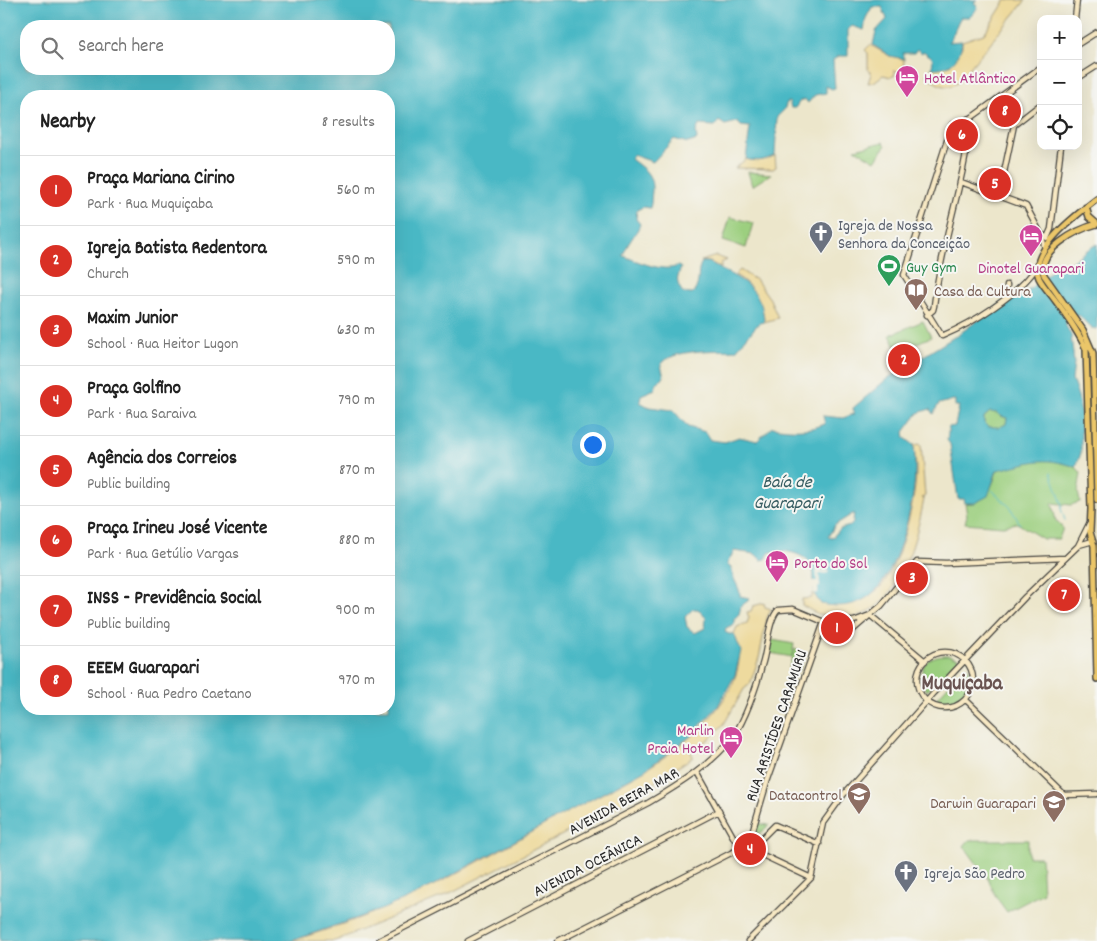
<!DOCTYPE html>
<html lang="en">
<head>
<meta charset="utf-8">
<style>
  body { margin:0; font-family:Dekko,sans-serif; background:#f2f2f2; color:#222 }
  .controls { position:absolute; right:15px; top:15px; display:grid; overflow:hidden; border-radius:10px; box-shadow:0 5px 20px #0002 }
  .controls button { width:45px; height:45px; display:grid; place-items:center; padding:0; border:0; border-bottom:1px solid #e0e0e0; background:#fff; color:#222; font:25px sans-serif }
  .you { position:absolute; left:592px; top:444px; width:18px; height:18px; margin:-12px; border:4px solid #fff; border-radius:50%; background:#1a73e8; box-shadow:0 0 0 8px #1a73e833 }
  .badge { display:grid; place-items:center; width:32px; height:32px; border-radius:50%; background:#d93025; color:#fff; font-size:16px; font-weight:700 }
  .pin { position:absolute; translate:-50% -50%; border:2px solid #fff; box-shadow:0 1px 5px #0006 }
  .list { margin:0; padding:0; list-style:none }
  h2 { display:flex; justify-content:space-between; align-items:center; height:65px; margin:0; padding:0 20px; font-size:21px }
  h2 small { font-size:16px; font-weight:400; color:#767676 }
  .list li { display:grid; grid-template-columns:32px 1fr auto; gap:15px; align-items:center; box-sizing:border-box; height:70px; padding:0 20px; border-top:1px solid #e0e0e0 }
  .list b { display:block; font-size:19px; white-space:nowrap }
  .list p { margin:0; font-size:16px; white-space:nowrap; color:#767676 }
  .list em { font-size:16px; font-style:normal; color:#767676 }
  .icon { flex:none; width:28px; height:28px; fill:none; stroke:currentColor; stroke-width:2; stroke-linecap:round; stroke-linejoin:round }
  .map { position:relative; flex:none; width:1097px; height:941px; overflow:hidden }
  .search { position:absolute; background:#fff; box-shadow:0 5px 20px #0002; left:20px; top:20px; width:375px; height:55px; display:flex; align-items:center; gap:12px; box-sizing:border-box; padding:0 18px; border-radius:20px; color:#767676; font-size:19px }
  .panel { position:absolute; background:#fff; box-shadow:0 5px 20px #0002; left:20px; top:90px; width:375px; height:625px; border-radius:20px }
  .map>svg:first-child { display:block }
</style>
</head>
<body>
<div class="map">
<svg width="1097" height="941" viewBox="0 0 1097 941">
  <rect width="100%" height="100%" fill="#f6f6f2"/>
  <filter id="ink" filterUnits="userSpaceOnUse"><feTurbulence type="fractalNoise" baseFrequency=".02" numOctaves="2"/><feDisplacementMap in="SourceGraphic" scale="10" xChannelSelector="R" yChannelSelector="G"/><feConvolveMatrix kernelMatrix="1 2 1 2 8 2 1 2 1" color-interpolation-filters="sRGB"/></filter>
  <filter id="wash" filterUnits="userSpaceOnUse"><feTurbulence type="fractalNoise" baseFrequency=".0096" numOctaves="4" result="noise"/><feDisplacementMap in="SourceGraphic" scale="20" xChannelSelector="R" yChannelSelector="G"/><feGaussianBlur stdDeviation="1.12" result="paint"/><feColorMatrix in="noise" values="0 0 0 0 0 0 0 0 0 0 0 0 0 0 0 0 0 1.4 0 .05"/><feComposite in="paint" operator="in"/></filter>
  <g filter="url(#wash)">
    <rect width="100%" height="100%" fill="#ece6cb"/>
    <path fill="#9ccf7f" stroke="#647d55" d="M964,123L969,125L965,147L950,144L955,126Z
      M883,142L886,145L875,161L855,149Z
      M748,172L771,174L752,186Z
      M730,217L753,223L746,248L723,241Z
      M923,321L931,337L900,350L896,347L890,335Z
      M990,412L998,413L1001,416L1007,418L1006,424L1000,428L988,427L984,423V417Z
      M1052,459L1076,467L1081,473L1078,492L1080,502L1071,505L1052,503L1056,521L1063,528L1059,539H1043L1017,523L1003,526L965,523L967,515L965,503C983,507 994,485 997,470L1035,460Z
      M846,624L848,629L846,631L826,629L825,627Z
      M772,640L794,644L792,656L795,649L805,653L799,671L789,668L792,657L770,653Z
      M949,655L959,658L960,662L927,691C915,669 925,654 949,655Z
      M965,667L968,668C977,690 960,711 936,703V699Z
      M759,815L760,824L769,825L755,838L751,837Z
      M969,840H1028V857H1041L1043,893L1007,912L996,897L988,879L964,846Z"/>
    <path fill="#eeda9e" stroke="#8c8264" d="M1006,0H1026L957,83C944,91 936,83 926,75L932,68L950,65L962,47V41L984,34Z
      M870,45L890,56L904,59L903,72L894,71L895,75L891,77L883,75L874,82L868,83L871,74L868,69V53L865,50Z
      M775,155L776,167L773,169L735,168L746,159C756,162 766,161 775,155Z
      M716,256L727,260L721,263V268L710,262L701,261Z
      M740,270L757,281L770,299L778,318L764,322C763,302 753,285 735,275Z
      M921,444L925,496L922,498L924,499C916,541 898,616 845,618C827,618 817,615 802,605V599L812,598V593C823,603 838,608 853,603C863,600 875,593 882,585C899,564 915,503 916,476C917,466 914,455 914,445Z
      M764,603L765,607L771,609L767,618L759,658L750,684L744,689L724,724L709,739L691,752L693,757L620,805L448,894L335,941H291C334,928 377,913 418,893C466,870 512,843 558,817C608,790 664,765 704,724C726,701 750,665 734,634L737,627L747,623L749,618L747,612L751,611L753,606Z"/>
    <path fill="#4ab8c5" stroke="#3a7278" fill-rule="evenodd" d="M0,0H977L974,2L978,8L970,17H961C955,25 955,35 948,42L962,41C961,58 950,70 932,68L933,58L923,51L922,53L917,49L914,53H903L904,59L890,56L873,45L876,31L887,19L882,7H872L866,18L864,30L852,26L848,30V56H839L833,60L835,88L832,89L826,86V93L815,95L808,103L805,99L800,101L795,108H791L789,102H787L784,110L777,117L775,155C765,161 757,162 746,159L750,127L741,126L737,122L725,125L719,121L715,126L699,125L696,132L697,140L688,143L674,139L653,162L633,155L631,159C644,169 653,174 652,191C651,197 652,202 650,208L643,207L637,210L636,219L640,224C637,234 626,244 623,256C638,261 662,273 678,266L681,268C677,279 675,281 683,293L690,294L694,292C701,282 696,271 702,262C714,261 716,268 726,272C748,283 763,293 764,322L759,323L736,350C719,351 671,348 661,365L664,377L657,383L655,389L641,395L640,402L649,407L673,410L688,427L705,432L710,440L725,442L739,437L757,441L772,427C789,430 809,431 825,424L823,416L843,418L854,414L853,408L888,378L959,334L1017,292L1020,297L1056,267L1059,269C1074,262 1082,252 1097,244V329L1091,328L1079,315L1065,324L1071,335L1074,363L1072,380L1078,396L1081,414V453L1076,467C1040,455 1032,463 997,470L988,496L975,503H965L964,499H958L950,444L947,440L949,427L955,426L959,406H955V400H953L939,404L933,414L930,409L918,413L904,432L905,438L914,445C917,480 913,502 903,536C890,577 872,615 821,604C809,590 816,586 813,570C809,553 782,548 769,553L766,559L761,560L755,554L734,551L727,564L732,569C732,580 740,586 740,596L749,598V600L741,606L739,614L734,619V624L726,628L725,632L729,634H734L741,651L735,675L718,706L691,736L645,770L419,893L383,909L291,941H0ZM26,26H389V69H26ZM26,96H389V709H26ZM990,412L998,413L1001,416L1007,418L1006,424L1000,427H988L984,423V417ZM854,513L853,522L850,526L840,529L832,538L828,537L835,525ZM693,609H698L706,618L705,628L695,633L687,627L685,617Z"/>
    <path fill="#ece6cb" d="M816,566L819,571L828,570V573L819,574L820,587H818V593L814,594L812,581H817Z"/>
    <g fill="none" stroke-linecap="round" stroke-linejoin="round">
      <path stroke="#4ab8c5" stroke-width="1" d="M1051,472L1062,504L1061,509L1065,520
        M992,490L1010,507L1020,524"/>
    </g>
  </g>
  <g filter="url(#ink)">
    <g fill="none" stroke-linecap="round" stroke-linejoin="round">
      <g stroke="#484743" stroke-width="7">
        <path id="secondary" d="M1075,19L1077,0
          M1078,44L1097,32
          M1078,78L1097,66
          M961,182L1026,206L1041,234L1045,248
          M999,196L1014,125L1041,104
          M1041,234L1047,238L1051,229L1061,146
          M1037,267C1018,295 973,323 942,336L904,275L952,125L971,118L1041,67
          M1006,297L1007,285
          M927,315L933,310L934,306C941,242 965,182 971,118
          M1079,545L1093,541
          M822,630L847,635L870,615L925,661
          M917 680a28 28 0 1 1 56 0a28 28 0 1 1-56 0Z
          M966,700L1064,795L1097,794
          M697,772L740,849
          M745,843L751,836L767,782L824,622
          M753,843L760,840L775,825L819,844
          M754,851L811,878
          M378,941L648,803C679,785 711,765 733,737C745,720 757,686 762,665C767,651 768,620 778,610L793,609L824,622L833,623L854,621L870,615L881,606L917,562L946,563L1065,558
          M468,941L719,811
          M558,941L731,853L740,849L751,854L755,850L754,844L747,842L743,847L744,851
          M748,941L811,878L823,823L844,794L934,693L1025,597L1078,546L1089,524"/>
      </g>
      <g stroke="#484743" stroke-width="8">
        <path id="primary" d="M1097,199C1079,213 1027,251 1039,278C1043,286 1050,293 1055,300C1067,316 1078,331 1086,349L1091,509L1090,532L1094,546L1097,679
          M1086,207L1089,217L1097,224
          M1097,224C1078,229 1036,250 1044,275L1083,330L1093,353L1097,500"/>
      </g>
      <use href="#secondary" stroke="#f7e8c3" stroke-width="4.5"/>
      <use href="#primary" stroke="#ebc669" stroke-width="5"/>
    </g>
  </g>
  <defs>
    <g id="hotel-pin" transform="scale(1.25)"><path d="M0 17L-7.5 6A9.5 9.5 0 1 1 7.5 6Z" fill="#d1479c" stroke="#f6f6f2"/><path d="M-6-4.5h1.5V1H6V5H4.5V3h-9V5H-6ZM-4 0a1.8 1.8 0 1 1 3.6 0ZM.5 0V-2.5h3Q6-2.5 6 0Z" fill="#fff"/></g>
    <g id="church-pin" transform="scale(1.25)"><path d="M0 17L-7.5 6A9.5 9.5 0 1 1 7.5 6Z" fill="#6b7280" stroke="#f6f6f2"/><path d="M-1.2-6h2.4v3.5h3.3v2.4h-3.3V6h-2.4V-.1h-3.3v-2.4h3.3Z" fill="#fff"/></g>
    <g id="stadium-pin" transform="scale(1.25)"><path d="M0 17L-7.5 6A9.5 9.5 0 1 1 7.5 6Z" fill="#2e9e5b" stroke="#f6f6f2"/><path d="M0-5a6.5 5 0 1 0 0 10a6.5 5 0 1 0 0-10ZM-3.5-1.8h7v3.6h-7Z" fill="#fff"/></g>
    <g id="library-pin" transform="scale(1.25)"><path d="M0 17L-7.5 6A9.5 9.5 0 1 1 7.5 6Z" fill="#8d6e63" stroke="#f6f6f2"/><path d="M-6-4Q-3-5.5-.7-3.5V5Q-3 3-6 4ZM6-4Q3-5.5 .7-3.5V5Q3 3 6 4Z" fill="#fff"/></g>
    <g id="university-pin" transform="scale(1.25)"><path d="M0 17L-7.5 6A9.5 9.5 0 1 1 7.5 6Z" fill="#8d6e63" stroke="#f6f6f2"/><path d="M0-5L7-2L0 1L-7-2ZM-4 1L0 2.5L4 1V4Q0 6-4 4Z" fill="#fff"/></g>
  </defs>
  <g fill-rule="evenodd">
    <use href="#hotel-pin" x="907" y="77"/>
    <use href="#church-pin" x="821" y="233"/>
    <use href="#hotel-pin" x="1031" y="236"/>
    <use href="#stadium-pin" x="889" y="266"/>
    <use href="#library-pin" x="916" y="290"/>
    <use href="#hotel-pin" x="777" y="562"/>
    <use href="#hotel-pin" x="731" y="738"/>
    <use href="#university-pin" x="859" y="794"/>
    <use href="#university-pin" x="1054" y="802"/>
    <use href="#church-pin" x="906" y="872"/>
  </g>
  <g text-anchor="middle" stroke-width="4" stroke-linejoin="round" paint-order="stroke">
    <g font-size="16" fill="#b23c85" stroke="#f6f6f2" text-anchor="start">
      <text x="924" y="83">Hotel Atlântico</text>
      <text x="1031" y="273" text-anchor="middle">Dinotel Guarapari</text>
      <text x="794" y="568">Porto do Sol</text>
      <text x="714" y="735" text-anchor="end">Marlin<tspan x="714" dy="18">Praia Hotel</tspan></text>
    </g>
    <g font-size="16" fill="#5b616d" stroke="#f6f6f2" text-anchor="start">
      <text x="838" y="230">Igreja de Nossa<tspan x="838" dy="18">Senhora da Conceição</tspan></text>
      <text x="924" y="878">Igreja São Pedro</text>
    </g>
    <g font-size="16" fill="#27864d" stroke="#f6f6f2" text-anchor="start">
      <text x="906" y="272">Guy Gym</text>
    </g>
    <g font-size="16" fill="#785e54" stroke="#f6f6f2" text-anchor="end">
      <text x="934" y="296" text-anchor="start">Casa da Cultura</text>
      <text x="842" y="800">Datacontrol</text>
      <text x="1036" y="808">Darwin Guarapari</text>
    </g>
    <g font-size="16" fill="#2b2b2b" stroke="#f6f6f2">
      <text transform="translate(775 725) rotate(-71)" y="6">RUA ARISTÍDES CARAMURU</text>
      <text transform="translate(623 800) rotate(-29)" y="6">AVENIDA BEIRA MAR</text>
      <text transform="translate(587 864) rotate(-27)" y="6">AVENIDA OCEÂNICA</text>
    </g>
    <g font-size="18" font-style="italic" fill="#365c61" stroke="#f6f6f2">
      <text x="787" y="487">Baía de<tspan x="787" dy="21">Guarapari</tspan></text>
    </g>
    <g font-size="21" font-weight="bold" fill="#6a5451" stroke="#f6f6f2">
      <text x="962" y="689">Muquiçaba</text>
    </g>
  </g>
</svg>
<div class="controls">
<button>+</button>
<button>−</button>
<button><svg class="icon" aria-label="locate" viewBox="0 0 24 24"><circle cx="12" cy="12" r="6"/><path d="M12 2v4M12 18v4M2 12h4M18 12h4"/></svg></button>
</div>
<div class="you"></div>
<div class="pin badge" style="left:837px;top:628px">1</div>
<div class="pin badge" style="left:904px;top:360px">2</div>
<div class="pin badge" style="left:912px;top:578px">3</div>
<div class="pin badge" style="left:750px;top:849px">4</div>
<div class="pin badge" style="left:995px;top:184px">5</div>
<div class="pin badge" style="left:962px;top:135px">6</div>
<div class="pin badge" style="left:1064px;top:595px">7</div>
<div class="pin badge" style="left:1005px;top:111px">8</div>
<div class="search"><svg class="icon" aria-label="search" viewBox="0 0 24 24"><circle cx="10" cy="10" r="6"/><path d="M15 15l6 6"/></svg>Search here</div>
<section class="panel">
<h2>Nearby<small>8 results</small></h2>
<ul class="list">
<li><span class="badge">1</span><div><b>Praça Mariana Cirino</b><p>Park · Rua Muquiçaba</p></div><em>560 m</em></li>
<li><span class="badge">2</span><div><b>Igreja Batista Redentora</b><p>Church</p></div><em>590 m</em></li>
<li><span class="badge">3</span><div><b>Maxim Junior</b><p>School · Rua Heitor Lugon</p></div><em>630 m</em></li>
<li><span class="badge">4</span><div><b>Praça Golfino</b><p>Park · Rua Saraiva</p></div><em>790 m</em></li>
<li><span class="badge">5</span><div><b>Agência dos Correios</b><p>Public building</p></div><em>870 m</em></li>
<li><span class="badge">6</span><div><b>Praça Irineu José Vicente</b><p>Park · Rua Getúlio Vargas</p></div><em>880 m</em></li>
<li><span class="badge">7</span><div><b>INSS - Previdência Social</b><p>Public building</p></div><em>900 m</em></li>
<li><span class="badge">8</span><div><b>EEEM Guarapari</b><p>School · Rua Pedro Caetano</p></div><em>970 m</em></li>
</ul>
</section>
</div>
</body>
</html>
